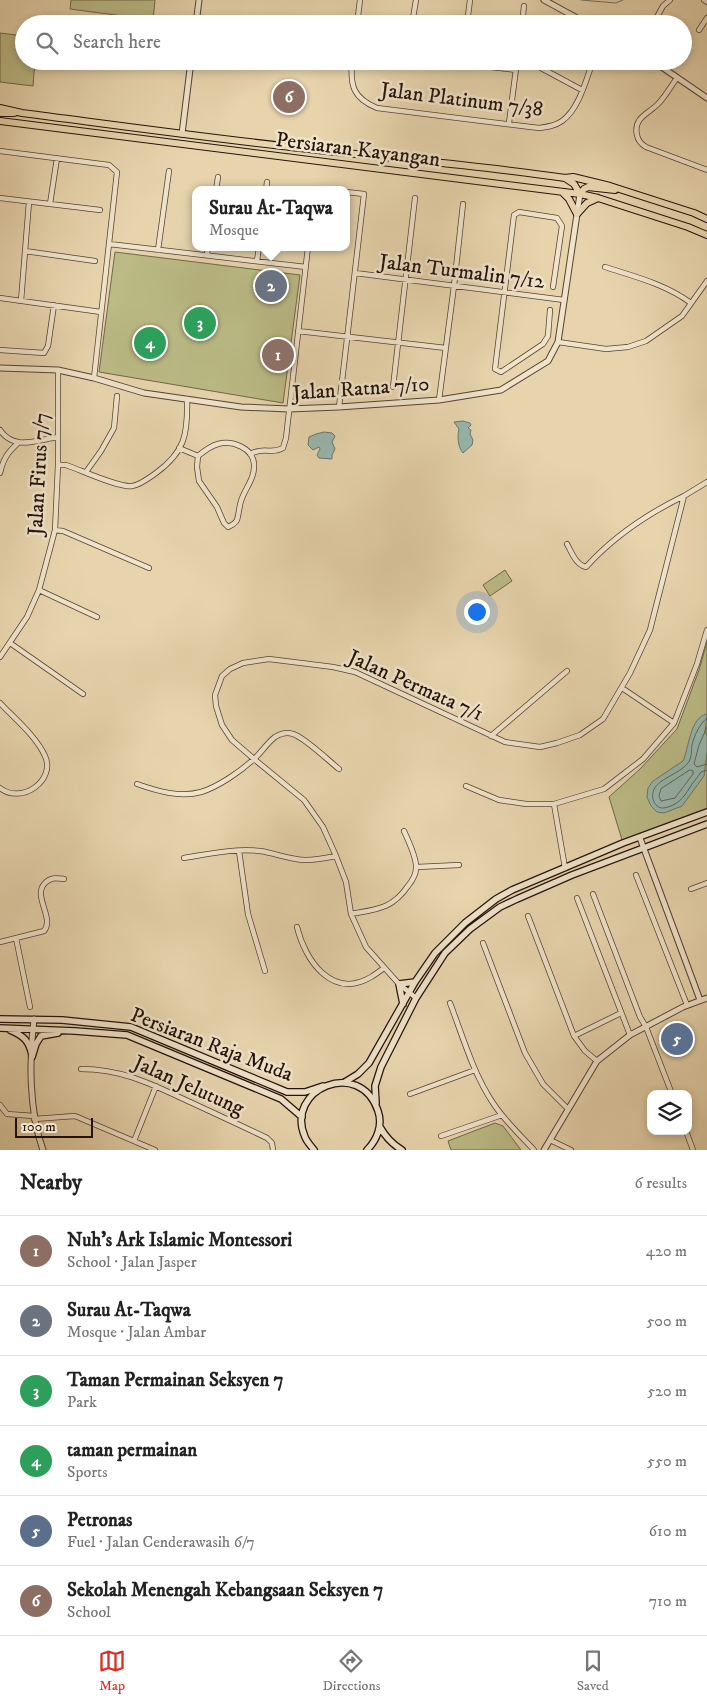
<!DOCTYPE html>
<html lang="en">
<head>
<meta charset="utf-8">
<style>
  body { margin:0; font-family:"IM FELL DW Pica",serif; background:#f6f6f6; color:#222 }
  .controls { position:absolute; right:15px; bottom:15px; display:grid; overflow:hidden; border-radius:10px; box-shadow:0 2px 8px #0003 }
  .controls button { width:45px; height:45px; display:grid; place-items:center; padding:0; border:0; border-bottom:1px solid #e0e0e0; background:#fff; color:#222; font:25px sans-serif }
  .scale { position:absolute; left:15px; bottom:12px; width:78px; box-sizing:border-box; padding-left:5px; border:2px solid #24130a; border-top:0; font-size:14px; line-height:18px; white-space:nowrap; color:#24130a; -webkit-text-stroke:4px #efe3ca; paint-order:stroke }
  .you { position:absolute; left:476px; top:611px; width:18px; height:18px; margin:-12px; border:4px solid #fff; border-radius:50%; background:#1a73e8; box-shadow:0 0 0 8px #1a73e833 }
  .badge { display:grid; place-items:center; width:32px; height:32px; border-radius:50%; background:#d93025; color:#fff; font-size:16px; font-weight:700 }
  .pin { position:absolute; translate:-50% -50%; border:2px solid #fff; box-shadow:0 1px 5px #0006 }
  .popup { position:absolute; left:192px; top:186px; width:158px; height:65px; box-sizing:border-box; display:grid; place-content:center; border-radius:10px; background:#fff; filter:drop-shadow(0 1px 4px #0005); font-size:16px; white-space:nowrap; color:#767676 }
  .popup b { font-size:19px; color:#222 }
  .popup::after { content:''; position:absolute; left:50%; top:100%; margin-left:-10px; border:10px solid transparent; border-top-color:#fff }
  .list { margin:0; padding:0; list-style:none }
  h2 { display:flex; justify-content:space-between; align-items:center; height:65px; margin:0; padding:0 20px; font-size:21px }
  h2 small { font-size:16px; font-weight:400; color:#767676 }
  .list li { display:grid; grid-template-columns:32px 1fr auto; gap:15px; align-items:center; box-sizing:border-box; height:70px; padding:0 20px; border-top:1px solid #e0e0e0 }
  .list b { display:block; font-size:19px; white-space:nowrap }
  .list p { margin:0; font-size:16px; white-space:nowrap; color:#767676 }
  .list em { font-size:16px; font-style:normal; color:#767676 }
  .icon { flex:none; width:28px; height:28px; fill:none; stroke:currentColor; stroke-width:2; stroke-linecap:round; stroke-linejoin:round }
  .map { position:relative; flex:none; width:707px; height:1150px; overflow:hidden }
  .search { position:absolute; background:#fff; box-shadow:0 2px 8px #0003; left:15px; right:15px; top:15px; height:55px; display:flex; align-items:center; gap:12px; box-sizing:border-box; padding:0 18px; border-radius:28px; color:#767676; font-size:19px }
  .sheet { height:485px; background:#fff }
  nav { display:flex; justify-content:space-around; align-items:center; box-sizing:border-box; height:70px; border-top:1px solid #e0e0e0; background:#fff; font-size:14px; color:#767676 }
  nav a { display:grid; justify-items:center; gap:2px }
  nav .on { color:#d93025 }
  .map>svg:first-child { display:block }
</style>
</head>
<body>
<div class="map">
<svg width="707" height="1150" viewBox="0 0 707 1150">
  <rect width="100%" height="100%" fill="#e7d4ad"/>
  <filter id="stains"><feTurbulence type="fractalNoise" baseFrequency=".004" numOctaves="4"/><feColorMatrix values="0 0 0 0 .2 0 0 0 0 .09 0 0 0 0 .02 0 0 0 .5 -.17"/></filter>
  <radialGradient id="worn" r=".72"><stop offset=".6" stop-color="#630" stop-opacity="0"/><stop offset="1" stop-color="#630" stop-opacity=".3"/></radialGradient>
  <path fill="#bbbb86" stroke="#706748" d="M71,0H155L153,20L70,9Z
    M0,33L24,36V61H35L33,86L0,82Z
    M115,252L300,275L283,403L99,372Z
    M505,570L512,581L490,596L483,585Z
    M707,642V812L623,843L609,797L640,769L677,729L699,670Z
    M495,1123L503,1126L521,1150H451L448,1141Z"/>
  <path fill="#97b8ae" stroke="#69766c" d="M463,421L470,423L471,425L468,428L471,430L470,434L473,440L472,445L463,453C458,447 457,437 459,429L454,422Z
    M324,432L332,433L335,436L332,442L335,449L332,455V459L319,458L317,455L320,449L319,447L313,450L308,445L309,437L316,434Z
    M707,714L705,732L707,736V752L704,776L682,806L664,813L657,812L651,806L647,797L648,788L653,781L683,761C689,748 690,717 707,714Z"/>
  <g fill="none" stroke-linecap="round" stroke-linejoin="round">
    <path stroke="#5e665c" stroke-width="1" d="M707,718C700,723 694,736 692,745C691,751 692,758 688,763C680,774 656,779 653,792C652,797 653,802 657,806C661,809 664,808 668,807C681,803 685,795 692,784C695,780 698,777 701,772L707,770
      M707,727L699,745L694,764L697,767L707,764
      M690,770L693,771V774L675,798L661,801L659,796L661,789Z"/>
    <path stroke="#69766c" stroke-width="1" d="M581,0L616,3L623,0"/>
    <g stroke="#554333" stroke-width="6">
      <path id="minor" d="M704,0L707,2
        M357,24L360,0
        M412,24L416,0
        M467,24L470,0
        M522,24L524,6
        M653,24L663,6L670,0
        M699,30L707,18
        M352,61C350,86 353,98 377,108L539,128C547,127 555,126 562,121C579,109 586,80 593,61
        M440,61L516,70
        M528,61L582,90
        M677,78C671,86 665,97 658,104C648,114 633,118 637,135C638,141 641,144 646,147L707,170
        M509,123L517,61
        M0,151L109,165L117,172L94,378
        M216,190L218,177
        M266,190L267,182
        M0,198L100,210
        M50,204L57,158
        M109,244L306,267
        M158,250L169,171
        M25,251L95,261
        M207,255L208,247
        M257,261L259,247
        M605,267C636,277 665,284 691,303
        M355,273L564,300
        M0,298L101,312
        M21,301L29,202
        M550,310L548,336L543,344L501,372L495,369L514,215L519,212L557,218L562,226L553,287
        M298,331L446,348
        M558,342L606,349L628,347L646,341L682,316L707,281
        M0,350L44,353L48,346L54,305
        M393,387L415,198
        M439,400L454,286L463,204
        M339,407L364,194L346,192
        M0,430C14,451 37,440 58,437
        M179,448L198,456L197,467L199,481L217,507L224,523L228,527C232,525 235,524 237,520C239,514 239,507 241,501C245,488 255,479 254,464C253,448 232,440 218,444C210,446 204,451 198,456
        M250,454C265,446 271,455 283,448L286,438L308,247
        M58,465H66C81,470 119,488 132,486C140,485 149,478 156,473C185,452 188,434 187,399
        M86,472L101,451L114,428L117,396
        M0,473C3,460 7,453 17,444
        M55,530L63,531L149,568
        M567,544C572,553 576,565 586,567C614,536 647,514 684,496
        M39,590L97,617
        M10,643L83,694
        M0,657L27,617L39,590L55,530L58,465V370
        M622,688L674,723
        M0,703C15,719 36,736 45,756C56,780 22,805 0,788
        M491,736L567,671
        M137,784C157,791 180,798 201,792C218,787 241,771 254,759C261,753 267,743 275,737C280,734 287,732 293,734C304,737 329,761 339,769
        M466,786L499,800L526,804H554L604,789L643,759L674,723L697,664L707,630
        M554,804L565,868
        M239,851L248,914L265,971
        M184,858C209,854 235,848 260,851C275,853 290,860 306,860C316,860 326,858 336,856
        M417,867L459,865
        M636,875L687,1005
        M691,889L707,883
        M593,894L640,1017L646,1027L672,1094
        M577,898L630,1035
        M351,914C378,909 392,909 408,886C412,881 416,874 416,868C417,858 408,840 404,831
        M528,916L574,1036L585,1051L597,1061
        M297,927C305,960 332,1000 371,977C376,974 380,971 384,968
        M16,938L30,1007
        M0,942L44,931C55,918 32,896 45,883C51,877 56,878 64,879
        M483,943L525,1053L543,1084L568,1109
        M416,998L399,984L366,947L351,914L346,882L336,856L323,827L304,800L254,759L232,740L222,725L216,706L215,695L222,676L230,669L243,663L269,659L333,667L355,672L505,742L540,747L557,743L580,735L603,719L630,673L650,630L684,496L707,482
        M450,1003C463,1037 473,1073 493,1103C504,1120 520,1135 534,1150
        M574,1036L621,1013
        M81,1069C123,1069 153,1085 190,1102C216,1114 242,1126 267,1138L272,1143L273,1150
        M410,1094L475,1070
        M0,1105L7,1114L34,1116
        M34,1119L75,1116L155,1150
        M686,1131L693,1150
        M441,1136L502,1115
        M550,1140L571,1150
        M134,1141L156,1086"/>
    </g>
    <g stroke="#554333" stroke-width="7">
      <path id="tertiary" d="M544,0L588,24
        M196,24L199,0
        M653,61L707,98
        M182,134L191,61
        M0,368L58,370L94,378L144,393L241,407L289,409L339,407L439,400L501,390L548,361L558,342L580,194
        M640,838L700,1000
        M34,1019C29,1059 29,1112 43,1150
        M544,1150L597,1061L630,1035L683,1007L707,998"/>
    </g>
    <g stroke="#24130a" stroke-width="8">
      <path id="secondary" d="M403,1004L399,984L415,982
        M0,1019L62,1020L131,1027L287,1092H305L323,1086
        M0,1028L75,1031L127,1035L281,1099L302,1117
        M10,1030C24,1036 29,1041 32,1055
        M32,1057L36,1044L41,1036L58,1033
        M345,1082L358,1074L369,1063L415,982L435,953L465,923L496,899L512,890L623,843L707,812
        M376,1103L375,1086L381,1067L416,998L445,953L470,929L500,907L517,899L572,875L707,824
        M380,1127C386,1138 392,1144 402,1150
        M314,1150C311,1146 307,1142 305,1137C284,1089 360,1057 378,1111C383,1125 377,1140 367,1150"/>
    </g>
    <g stroke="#24130a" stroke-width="8">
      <path id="primary" d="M0,108L22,113C130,127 238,142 346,153C419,161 492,167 565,178L573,177L610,186L694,213L707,219
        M0,113H14
        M0,121L580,194L598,198L688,227L707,235
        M565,178L574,184L580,194
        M562,192L569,199L577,214L587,203L598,198
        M580,194L584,189L588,187L615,190"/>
    </g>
    <use href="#minor" stroke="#efe3ca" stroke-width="4.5"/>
    <use href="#tertiary" stroke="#efe3ca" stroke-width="5"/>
    <use href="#secondary" stroke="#efe3ca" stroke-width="5.5"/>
    <use href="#primary" stroke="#e7d4ad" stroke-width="6"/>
  </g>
  <g text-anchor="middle" stroke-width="5" stroke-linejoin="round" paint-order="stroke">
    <g font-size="21" fill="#24130a" stroke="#efe3ca">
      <text transform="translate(462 99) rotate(7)" y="7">Jalan Platinum 7/38</text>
      <text transform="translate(358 149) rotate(7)" y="7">Persiaran Kayangan</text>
      <text transform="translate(462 271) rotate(7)" y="7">Jalan Turmalin 7/12</text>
      <text transform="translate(361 388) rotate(-4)" y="7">Jalan Ratna 7/10</text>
      <text transform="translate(38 474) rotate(-87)" y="7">Jalan Firus 7/7</text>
      <text transform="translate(416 685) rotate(24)" y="7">Jalan Permata 7/1</text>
      <text transform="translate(212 1044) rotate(21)" y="7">Persiaran Raja Muda</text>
      <text transform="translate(189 1085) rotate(24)" y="7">Jalan Jelutung</text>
    </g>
  </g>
  <rect width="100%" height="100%" filter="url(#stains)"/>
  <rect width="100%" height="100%" fill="url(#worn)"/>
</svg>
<div class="controls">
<button><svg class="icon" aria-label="layers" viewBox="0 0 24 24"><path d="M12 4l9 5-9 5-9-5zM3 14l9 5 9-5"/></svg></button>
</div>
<div class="scale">100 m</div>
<div class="you"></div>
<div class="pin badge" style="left:278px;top:355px;background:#8d6e63">1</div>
<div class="pin badge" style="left:271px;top:286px;background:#6b7280">2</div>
<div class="popup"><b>Surau At-Taqwa</b>Mosque</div>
<div class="pin badge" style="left:200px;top:323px;background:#2e9e5b">3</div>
<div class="pin badge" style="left:150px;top:343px;background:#2e9e5b">4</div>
<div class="pin badge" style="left:677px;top:1039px;background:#5c6f8a">5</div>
<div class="pin badge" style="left:289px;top:97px;background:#8d6e63">6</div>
<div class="search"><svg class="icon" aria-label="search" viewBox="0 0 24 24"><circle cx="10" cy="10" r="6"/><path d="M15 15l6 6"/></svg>Search here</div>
</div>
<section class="sheet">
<h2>Nearby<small>6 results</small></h2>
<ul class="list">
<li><span class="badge" style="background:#8d6e63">1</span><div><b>Nuh's Ark Islamic Montessori</b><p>School · Jalan Jasper</p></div><em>420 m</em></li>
<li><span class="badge" style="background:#6b7280">2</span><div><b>Surau At-Taqwa</b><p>Mosque · Jalan Ambar</p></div><em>500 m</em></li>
<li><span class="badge" style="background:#2e9e5b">3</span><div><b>Taman Permainan Seksyen 7</b><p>Park</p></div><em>520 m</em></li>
<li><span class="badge" style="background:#2e9e5b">4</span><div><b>taman permainan</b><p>Sports</p></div><em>550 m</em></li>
<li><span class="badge" style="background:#5c6f8a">5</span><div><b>Petronas</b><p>Fuel · Jalan Cenderawasih 6/7</p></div><em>610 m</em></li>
<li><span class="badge" style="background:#8d6e63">6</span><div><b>Sekolah Menengah Kebangsaan Seksyen 7</b><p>School</p></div><em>710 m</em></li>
</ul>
</section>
<nav>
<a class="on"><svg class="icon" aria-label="map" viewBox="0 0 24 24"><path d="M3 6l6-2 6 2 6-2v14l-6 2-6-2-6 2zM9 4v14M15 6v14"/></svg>Map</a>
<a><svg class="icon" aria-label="directions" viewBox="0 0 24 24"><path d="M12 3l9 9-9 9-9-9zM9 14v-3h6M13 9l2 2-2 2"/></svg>Directions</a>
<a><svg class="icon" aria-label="saved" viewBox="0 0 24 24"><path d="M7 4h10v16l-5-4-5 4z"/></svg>Saved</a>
</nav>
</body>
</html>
